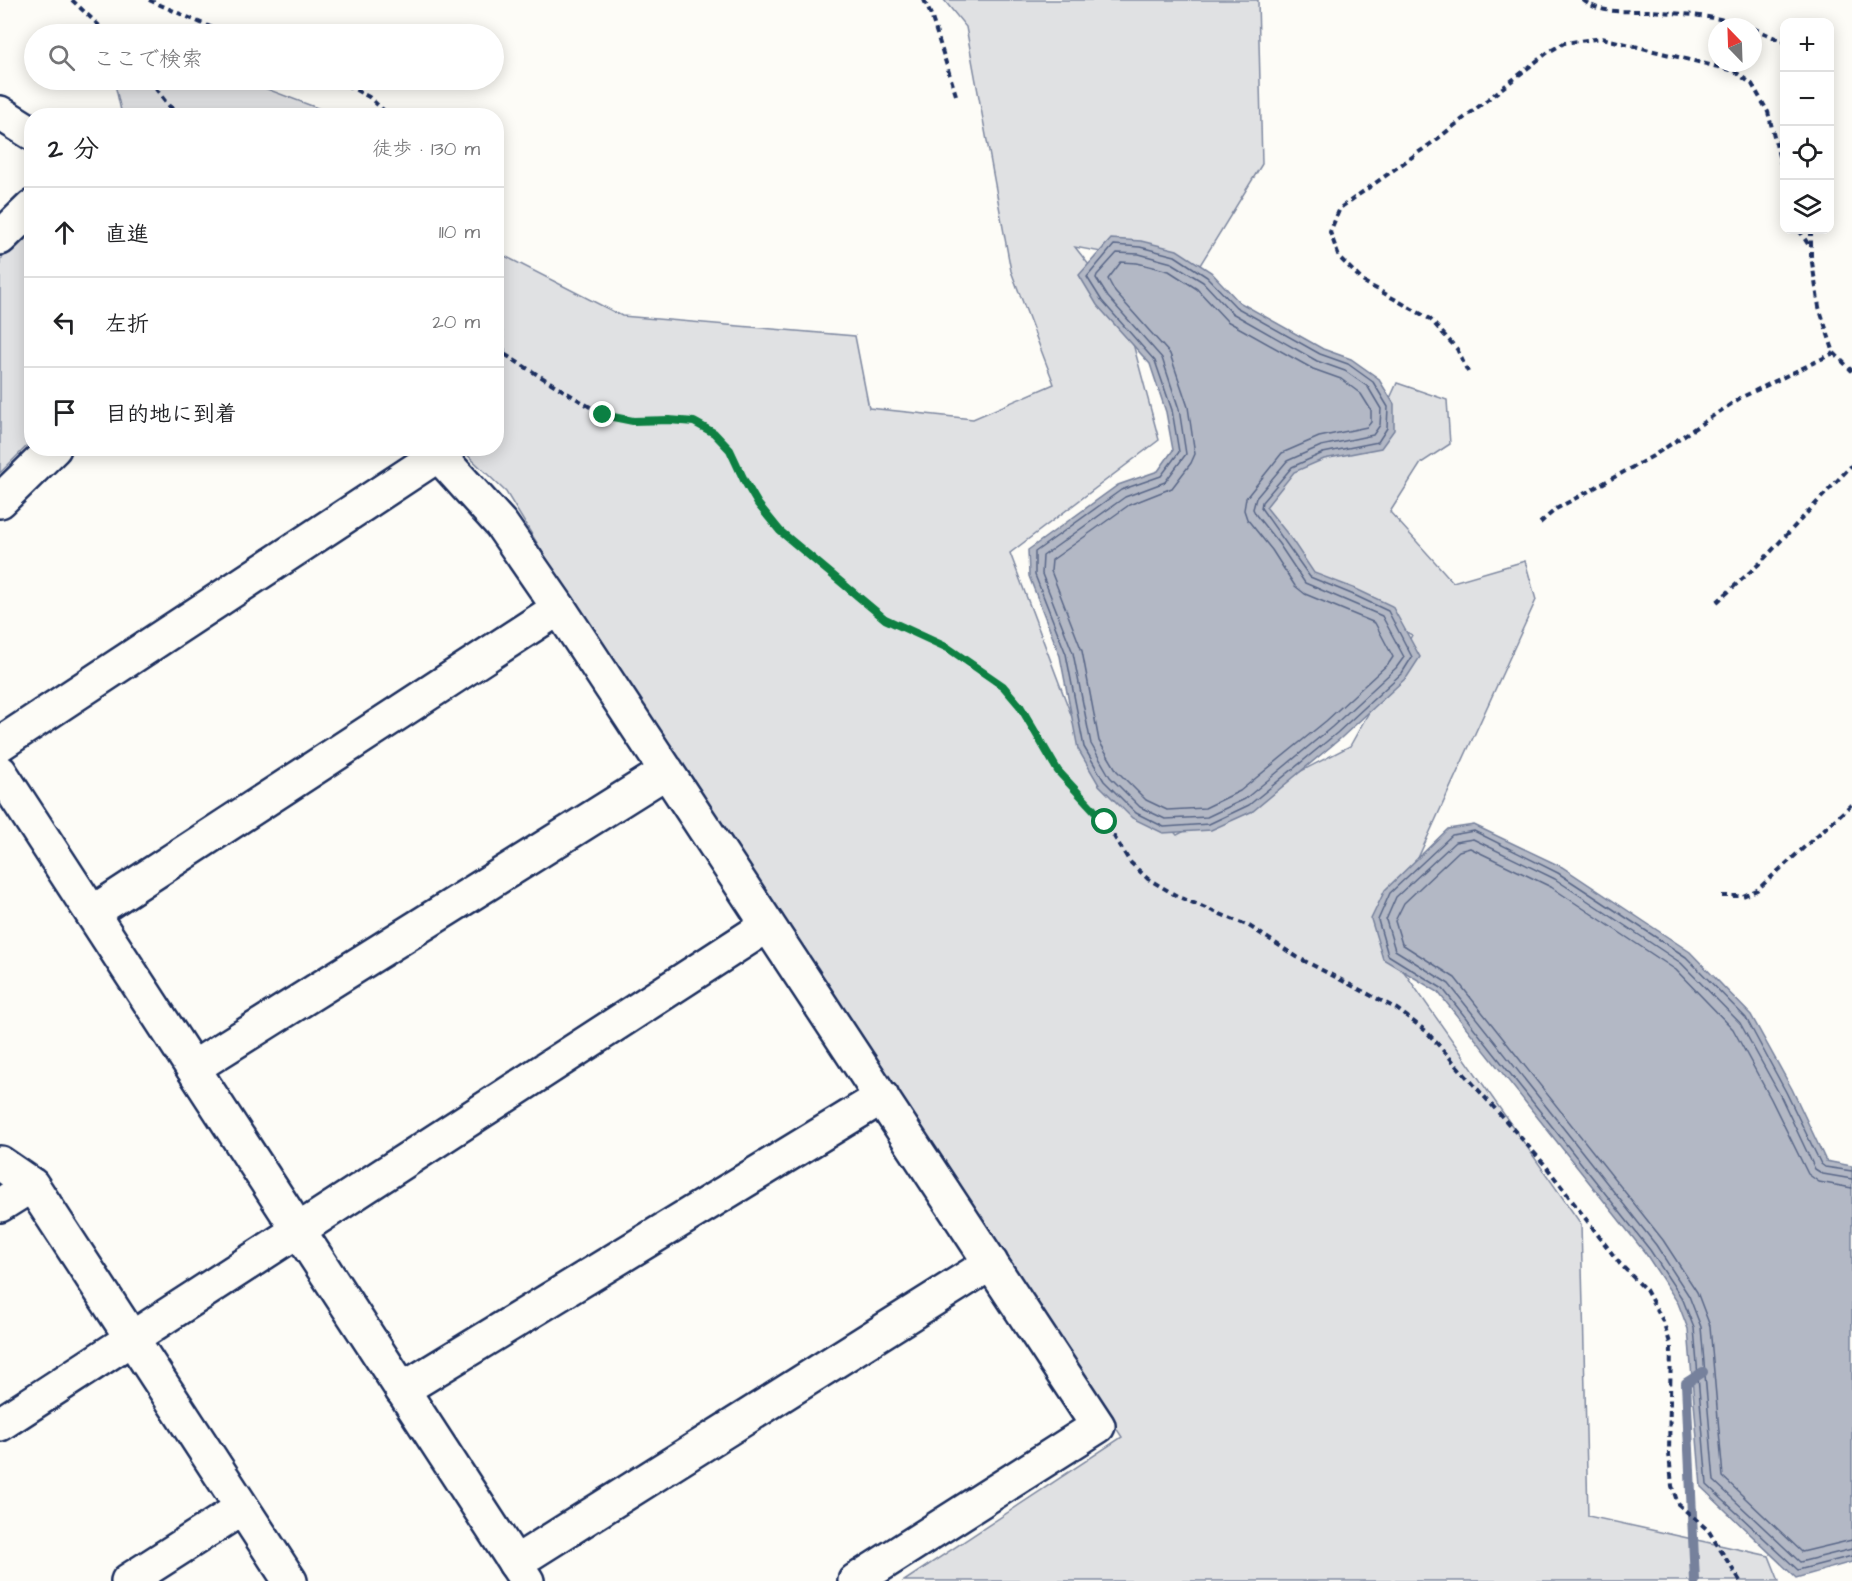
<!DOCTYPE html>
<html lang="ja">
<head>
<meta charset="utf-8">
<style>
  body { margin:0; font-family:"Architects Daughter","Klee One",sans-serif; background:#f6f6f6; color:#202124 }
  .controls { position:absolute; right:18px; top:18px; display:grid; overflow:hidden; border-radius:12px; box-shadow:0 3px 15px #0003 }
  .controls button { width:54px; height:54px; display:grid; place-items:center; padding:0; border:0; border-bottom:2px solid #e0e0e0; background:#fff; color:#202124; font:30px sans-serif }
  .compass { position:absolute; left:1708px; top:18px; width:54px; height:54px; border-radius:50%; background:#fff; box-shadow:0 3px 15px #0003; rotate:337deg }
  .stop { position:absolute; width:18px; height:18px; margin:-14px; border:4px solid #0b8043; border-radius:50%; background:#fff }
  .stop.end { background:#0b8043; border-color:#fff; box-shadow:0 2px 6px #0008 }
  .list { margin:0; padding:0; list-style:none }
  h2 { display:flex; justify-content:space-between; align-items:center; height:78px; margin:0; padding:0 24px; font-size:26px }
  h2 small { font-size:20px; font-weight:400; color:#757577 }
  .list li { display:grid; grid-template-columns:39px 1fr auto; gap:18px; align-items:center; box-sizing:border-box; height:90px; padding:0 24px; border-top:2px solid #e0e0e0 }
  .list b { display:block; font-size:22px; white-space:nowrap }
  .list em { font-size:20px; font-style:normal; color:#757577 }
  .icon { flex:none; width:33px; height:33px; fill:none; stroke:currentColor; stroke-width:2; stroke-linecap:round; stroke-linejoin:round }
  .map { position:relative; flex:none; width:1852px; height:1581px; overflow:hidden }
  .search { position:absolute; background:#fff; box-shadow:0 3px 15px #0003; left:24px; top:24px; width:480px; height:66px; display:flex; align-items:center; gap:15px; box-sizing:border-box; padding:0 21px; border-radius:33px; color:#757577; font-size:22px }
  .panel { position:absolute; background:#fff; box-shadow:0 3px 15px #0003; left:24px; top:108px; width:480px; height:348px; border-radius:24px }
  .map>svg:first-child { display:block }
</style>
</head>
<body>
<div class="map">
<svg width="1852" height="1581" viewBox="0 0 1852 1581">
  <rect width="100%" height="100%" fill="#fdfcf7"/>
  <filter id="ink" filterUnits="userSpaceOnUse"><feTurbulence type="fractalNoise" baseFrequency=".0167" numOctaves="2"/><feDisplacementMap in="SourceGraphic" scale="12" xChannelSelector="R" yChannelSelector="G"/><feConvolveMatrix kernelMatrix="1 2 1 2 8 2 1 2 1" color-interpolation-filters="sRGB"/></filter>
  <g filter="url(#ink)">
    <path fill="#e0e1e3" stroke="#7e88a0" stroke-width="1.5" d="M944,0H1258L1262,164L1197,270L1075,247L1124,310L1159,440L1010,553L1072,717L1177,835L1350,746L1412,635L1309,577L1258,503L1308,451L1375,431L1397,383L1447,400L1450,444L1421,463L1390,512L1453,582L1525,561L1536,600L1381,939L1581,1224L1588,1516L1769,1556L1779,1581H904L1122,1437L557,576L506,492L461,449L496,448L497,252L622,316L855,336L869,408L973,419L1054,384L1011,271L966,27Z
      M114,80H243L336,115H122Z
      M31,229V442L0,473V260Z"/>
    <path fill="#b3b8c5" stroke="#76819c" stroke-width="1.5" d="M1111,239L1141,241L1177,250L1211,272L1239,302L1323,349L1351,359L1378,378L1394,404V430L1381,448L1324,459L1294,472L1266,507L1290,537L1314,573L1356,589L1392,606L1420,657L1407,677L1341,738L1253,811L1211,830L1163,833L1132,818L1099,785L1078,749L1060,656L1029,576L1028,550L1118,485L1158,471L1173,450L1166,412L1150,364L1097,305L1079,275Z
      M1474,825L1562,867L1690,952L1751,1015L1792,1089L1826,1161L1852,1166V1562L1796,1578L1701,1487L1688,1329L1678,1303L1646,1254L1438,992L1383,959L1371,919L1385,890L1448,829Z"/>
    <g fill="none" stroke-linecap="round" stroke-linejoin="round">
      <path stroke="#586687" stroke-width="1.5" d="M1114,245L1140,247L1175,256L1207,277L1236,307L1320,354L1348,364L1373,382L1388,407L1387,428L1378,442L1323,453L1292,467L1262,502L1261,508L1310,577L1354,595L1388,611L1412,657L1402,673L1337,733L1249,805L1209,824L1164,827L1136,813L1104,781L1084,747L1066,654L1035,575V552L1121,490L1161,476L1179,452L1172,410L1155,361L1102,301L1087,277Z
        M1117,253L1139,254L1172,263L1203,282L1232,313L1317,361L1345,371L1368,387L1381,409L1380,425L1373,435L1321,446L1287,461L1256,498L1253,509L1256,515L1279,544L1305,583L1382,616L1404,657L1396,668L1332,727L1245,799L1207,817L1165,819L1140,807L1110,777L1091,744L1073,653L1042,574L1043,556L1125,497L1165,482L1186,454L1179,409L1162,358L1108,297L1096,278L1097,275Z
        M1121,262L1137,263L1169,271L1197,289L1227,321L1313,369L1341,379L1361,394L1371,410V422L1367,427L1319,437L1282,453L1246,498L1244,510L1247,519L1272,550L1295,586L1305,594L1375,623L1393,657L1389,663L1326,721L1240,791L1205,808L1167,810L1146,800L1117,771L1099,741L1082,651L1051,571L1052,560L1129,505L1172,488L1191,463L1195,454L1188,407L1170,354L1115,292L1108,279Z
        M1852,1171L1825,1167L1821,1164L1786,1092L1746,1018L1686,957L1558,873L1474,831L1452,835L1390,893L1378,920L1388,955L1443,989L1650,1250L1683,1300L1694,1328L1707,1485L1798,1570L1852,1556
        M1852,1179L1823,1174L1815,1169L1780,1095L1740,1023L1681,963L1555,879L1473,839L1455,842L1396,897L1386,920L1395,950L1449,984L1656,1245L1689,1296L1701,1327L1714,1481L1800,1562L1852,1549
        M1852,1188L1819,1182L1808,1174L1771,1099L1733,1029L1676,970L1551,887L1470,848L1459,851L1404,903L1395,921L1402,944L1455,978L1663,1240L1697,1292L1710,1326L1723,1477L1802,1552L1852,1540"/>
      <path stroke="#76819c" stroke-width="10" d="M1695,1581L1686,1383L1703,1372"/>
      <g stroke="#1b2f5e" stroke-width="38">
        <path id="minor" d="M0,113L32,133
          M0,238L32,207
          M432,448L501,524L559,608L1098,1426L855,1581
          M0,501L54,448
          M0,744L438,455
          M92,913L559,608
          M193,1068L667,771
          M0,1163L32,1185L290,1581
          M0,1205L32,1185
          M402,1390L882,1097
          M0,1424L768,925
          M515,1563L991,1263
          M128,1581L242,1508"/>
      </g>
      <g stroke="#1b2f5e" stroke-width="38">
        <path id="tertiary" d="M0,772L527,1581"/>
      </g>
      <path stroke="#1b2f5e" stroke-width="4" stroke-dasharray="6 4.5" stroke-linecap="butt" d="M72,0L108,34
        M149,0L226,34
        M924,0L931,15L956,95
        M1583,0C1603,16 1628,10 1651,11C1684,14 1718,16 1749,27
        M1753,28L1784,42
        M149,80L169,106L183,116
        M337,80L369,97L390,116
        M1799,230L1810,247
        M1811,230V256L1819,307L1834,353L1852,371
        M496,318L502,334L504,353
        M496,349L603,415L633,421L669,420L694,422L714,433L730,450L744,480L758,504L780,531L885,619L948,648L1003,686L1020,706L1058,771L1105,822L1130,862L1148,879L1179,897L1249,926L1297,957L1397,1009L1426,1031L1545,1165L1620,1264L1646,1290L1663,1321L1671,1346L1669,1453L1672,1486L1678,1504L1708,1530L1740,1581
        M1468,372L1457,349L1430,319L1364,282L1339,257L1330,232L1340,208L1436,140L1547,53L1564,43L1602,38L1734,71L1752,84L1768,112L1784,176
        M1540,523L1556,509L1653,456L1740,398L1834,353
        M1717,602L1761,562L1852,465
        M1722,896H1743L1757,890L1852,804"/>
      <use href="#minor" stroke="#fdfcf7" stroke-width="33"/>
      <use href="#tertiary" stroke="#fdfcf7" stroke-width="33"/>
    </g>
  </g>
  <g fill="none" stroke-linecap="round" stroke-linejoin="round" filter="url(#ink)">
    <path stroke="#0b8043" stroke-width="8" d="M603,415L633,421L669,420L694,422L714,433L730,450L744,480L758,504L780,531L885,619L948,648L1003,686L1020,706L1058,771L1105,822"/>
  </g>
</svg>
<div class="controls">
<button>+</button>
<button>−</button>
<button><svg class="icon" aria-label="locate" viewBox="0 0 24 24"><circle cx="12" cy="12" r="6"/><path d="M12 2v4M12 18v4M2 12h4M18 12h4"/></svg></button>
<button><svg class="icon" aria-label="layers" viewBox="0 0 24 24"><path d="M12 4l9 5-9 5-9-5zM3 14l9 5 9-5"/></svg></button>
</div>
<svg class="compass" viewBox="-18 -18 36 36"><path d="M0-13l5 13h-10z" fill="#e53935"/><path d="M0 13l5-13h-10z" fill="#757577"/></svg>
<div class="stop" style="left:1105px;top:822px"></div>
<div class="stop end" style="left:603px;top:415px"></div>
<div class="search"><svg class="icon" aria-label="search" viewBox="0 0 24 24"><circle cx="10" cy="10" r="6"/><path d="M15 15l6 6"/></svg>ここで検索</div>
<section class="panel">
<h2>2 分<small>徒歩 · 130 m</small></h2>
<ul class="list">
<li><svg class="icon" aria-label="ahead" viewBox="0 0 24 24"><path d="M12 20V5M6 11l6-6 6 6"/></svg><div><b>直進</b></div><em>110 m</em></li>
<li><svg class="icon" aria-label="left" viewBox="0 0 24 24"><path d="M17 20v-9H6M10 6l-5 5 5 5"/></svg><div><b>左折</b></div><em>20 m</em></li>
<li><svg class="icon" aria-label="arrive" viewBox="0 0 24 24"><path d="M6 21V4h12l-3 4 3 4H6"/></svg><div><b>目的地に到着</b></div></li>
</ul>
</section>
</div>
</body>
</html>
